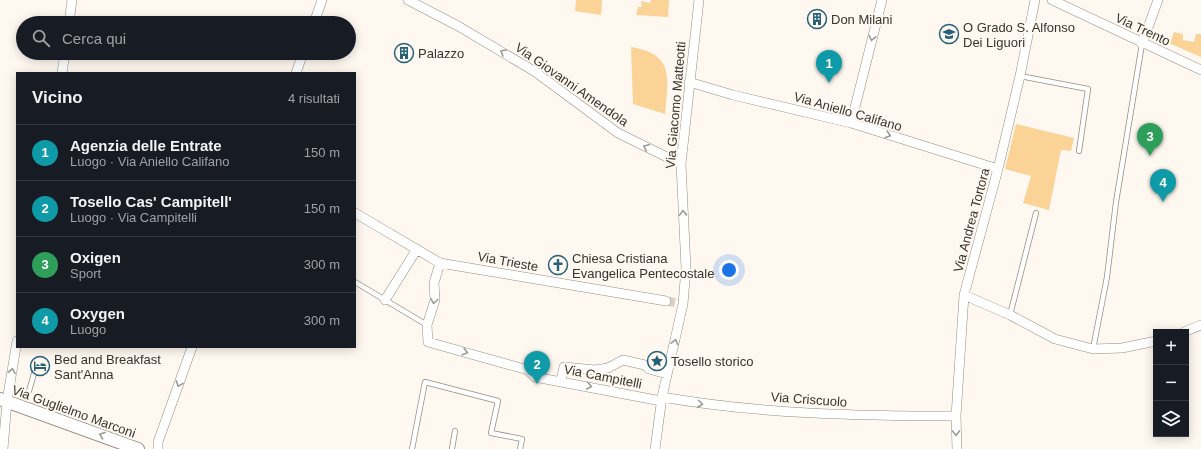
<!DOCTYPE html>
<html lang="it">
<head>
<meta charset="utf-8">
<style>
  body { margin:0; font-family:Helvetica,sans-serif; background:#242831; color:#f1f3f6 }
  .controls { position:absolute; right:12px; bottom:12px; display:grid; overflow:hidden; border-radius:0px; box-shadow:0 2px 10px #0003 }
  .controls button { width:36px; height:36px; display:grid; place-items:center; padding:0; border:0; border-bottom:1px solid #363941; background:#171b24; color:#f1f3f6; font:20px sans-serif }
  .you { position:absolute; left:729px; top:270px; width:14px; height:14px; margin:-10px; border:3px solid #fff; border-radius:50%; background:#1a73e8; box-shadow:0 0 0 6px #1a73e833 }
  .badge { display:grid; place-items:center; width:26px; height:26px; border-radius:50%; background:#d93025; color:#fff; font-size:13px; font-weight:700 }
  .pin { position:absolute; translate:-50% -33px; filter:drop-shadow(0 1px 2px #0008) }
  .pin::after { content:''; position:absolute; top:21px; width:14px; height:12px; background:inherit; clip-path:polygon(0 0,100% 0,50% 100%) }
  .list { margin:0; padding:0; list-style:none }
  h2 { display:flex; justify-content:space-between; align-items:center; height:52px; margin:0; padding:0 16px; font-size:17px }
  h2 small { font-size:13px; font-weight:400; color:#9ea1a6 }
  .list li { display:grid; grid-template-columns:26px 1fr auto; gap:12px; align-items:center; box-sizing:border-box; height:56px; padding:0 16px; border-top:1px solid #363941 }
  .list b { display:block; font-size:15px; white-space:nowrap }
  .list p { margin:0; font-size:13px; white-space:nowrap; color:#9ea1a6 }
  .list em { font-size:13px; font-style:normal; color:#9ea1a6 }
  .icon { flex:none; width:22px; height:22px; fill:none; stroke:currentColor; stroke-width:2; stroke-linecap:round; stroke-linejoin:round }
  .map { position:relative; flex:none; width:1201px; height:449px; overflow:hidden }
  .search { position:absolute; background:#171b24; box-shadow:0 2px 10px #0003; left:16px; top:16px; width:340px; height:44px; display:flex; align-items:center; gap:10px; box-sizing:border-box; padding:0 14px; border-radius:22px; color:#9ea1a6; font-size:15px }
  .panel { position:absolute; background:#171b24; box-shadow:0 2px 10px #0003; left:16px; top:72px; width:340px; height:276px; border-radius:0px }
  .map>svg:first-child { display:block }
</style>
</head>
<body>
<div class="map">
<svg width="1201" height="449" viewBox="0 0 1201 449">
  <rect width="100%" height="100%" fill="#fef8f0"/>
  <path fill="#fbd396" d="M576,0H602L601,15L575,11Z
    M651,0H669L668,17L636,15L638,7H642L641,1L650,3Z
    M1174,32L1183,34V40L1194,42L1196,34H1201V57L1157,38L1158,37L1172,39Z
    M631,47C675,54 668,78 665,114L633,104Z
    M1016,124L1074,138L1071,151L1061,150L1049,210L1023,203L1031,176L1005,169Z"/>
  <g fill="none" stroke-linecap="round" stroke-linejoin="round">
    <path stroke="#d6d1c9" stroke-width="9" stroke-dasharray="9 4.5" stroke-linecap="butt" d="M666,301L683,304"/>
    <g stroke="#968d81" stroke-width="6">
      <path id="lane" d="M1020,76L1088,89L1079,151
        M355,282L427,325
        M1010,315L1036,213
        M1093,349L1107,277L1116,202L1142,44
        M29,391L35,370
        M412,449L425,382L498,401L491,433L522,439L520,449
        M452,449L455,431"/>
    </g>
    <g stroke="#968d81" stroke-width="10">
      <path id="street" d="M408,0L458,26L534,71L618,133L681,164
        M1052,0L1201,70
        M69,23L72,0
        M314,23L322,0
        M1142,44L1158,0
        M62,73L65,53
        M296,73L303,53
        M689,82L733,95L851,123L998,169
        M851,123L882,0
        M355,213L440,263L666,301
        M440,263L434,283L435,300L427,325L428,342L528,370L535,377L661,401
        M964,295L1010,315L1055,339L1093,349L1122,348L1156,341
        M385,300L417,249
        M1184,332L1201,325
        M561,381L564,367L595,370L608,368L623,360L645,365L649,369L667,374
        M662,397C759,414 858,416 956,416
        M3,449L7,401L17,341
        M158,449V442L192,347
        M655,449L662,397L683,304L686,268L681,164L699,0
        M957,449L956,416L964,295L998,169L1020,76L1035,0"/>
    </g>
    <g stroke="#968d81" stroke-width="14">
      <path id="secondary" d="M0,399L138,449"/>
    </g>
    <use href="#lane" stroke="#fff" stroke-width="4.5"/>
    <use href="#street" stroke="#fff" stroke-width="9"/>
    <use href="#secondary" stroke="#fff" stroke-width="12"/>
  </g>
  <defs><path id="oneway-chevron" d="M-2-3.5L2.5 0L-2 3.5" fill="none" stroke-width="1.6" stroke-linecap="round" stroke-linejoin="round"/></defs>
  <g stroke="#9b9996">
    <use href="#oneway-chevron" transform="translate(872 38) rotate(104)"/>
    <use href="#oneway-chevron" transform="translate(503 52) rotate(-149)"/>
    <use href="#oneway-chevron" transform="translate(888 135) rotate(17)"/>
    <use href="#oneway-chevron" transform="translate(646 147) rotate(-155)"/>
    <use href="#oneway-chevron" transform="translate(683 213) rotate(-92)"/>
    <use href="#oneway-chevron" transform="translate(434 301) rotate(97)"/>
    <use href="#oneway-chevron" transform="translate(675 342) rotate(-77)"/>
    <use href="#oneway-chevron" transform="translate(465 352) rotate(15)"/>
    <use href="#oneway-chevron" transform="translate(12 371) rotate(-80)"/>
    <use href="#oneway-chevron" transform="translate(179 384) rotate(110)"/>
    <use href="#oneway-chevron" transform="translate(589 386) rotate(10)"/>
    <use href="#oneway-chevron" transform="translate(700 404) rotate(7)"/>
    <use href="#oneway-chevron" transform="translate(956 433) rotate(89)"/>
    <use href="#oneway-chevron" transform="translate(102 435) rotate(-160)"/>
  </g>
  <defs>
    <g id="building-ring" transform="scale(1)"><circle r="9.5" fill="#fef8f0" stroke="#256179" stroke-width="1.5"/><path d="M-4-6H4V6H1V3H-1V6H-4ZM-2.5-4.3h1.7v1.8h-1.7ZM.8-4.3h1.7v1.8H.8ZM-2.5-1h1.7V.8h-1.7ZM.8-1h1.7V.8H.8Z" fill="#256179"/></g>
    <g id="school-ring" transform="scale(1)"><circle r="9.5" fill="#fef8f0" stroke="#256179" stroke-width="1.5"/><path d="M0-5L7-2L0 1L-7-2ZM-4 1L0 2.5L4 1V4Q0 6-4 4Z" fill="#256179"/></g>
    <g id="church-ring" transform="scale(1)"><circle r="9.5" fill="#fef8f0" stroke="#256179" stroke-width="1.5"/><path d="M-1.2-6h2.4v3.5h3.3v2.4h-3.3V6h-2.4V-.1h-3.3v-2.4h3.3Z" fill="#256179"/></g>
    <g id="sight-ring" transform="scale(1)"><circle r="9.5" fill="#fef8f0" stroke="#256179" stroke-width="1.5"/><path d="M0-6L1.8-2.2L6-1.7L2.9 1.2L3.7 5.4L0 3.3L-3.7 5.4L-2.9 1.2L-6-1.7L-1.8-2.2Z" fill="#256179"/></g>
    <g id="hotel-ring" transform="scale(1)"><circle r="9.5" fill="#fef8f0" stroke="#256179" stroke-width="1.5"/><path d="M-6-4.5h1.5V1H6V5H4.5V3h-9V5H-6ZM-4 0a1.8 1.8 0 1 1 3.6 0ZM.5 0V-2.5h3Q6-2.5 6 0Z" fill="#256179"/></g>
  </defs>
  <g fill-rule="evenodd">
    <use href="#building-ring" x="817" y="19"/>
    <use href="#school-ring" x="949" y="34"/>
    <use href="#building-ring" x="404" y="53"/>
    <use href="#church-ring" x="558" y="265"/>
    <use href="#sight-ring" x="657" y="361"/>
    <use href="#hotel-ring" x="40" y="366"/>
  </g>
  <g text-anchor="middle" stroke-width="4" stroke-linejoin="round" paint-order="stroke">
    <g font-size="13" fill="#37332e" stroke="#fef8f0" text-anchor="start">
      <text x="831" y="24">Don Milani</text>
      <text x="963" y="32">O Grado S. Alfonso<tspan x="963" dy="15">Dei Liguori</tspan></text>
      <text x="418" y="58">Palazzo</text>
      <text x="572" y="263">Chiesa Cristiana<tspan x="572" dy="15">Evangelica Pentecostale</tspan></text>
      <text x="54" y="364">Bed and Breakfast<tspan x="54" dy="15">Sant'Anna</tspan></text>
      <text x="671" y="366">Tosello storico</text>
    </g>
    <g font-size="13" fill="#37332e" stroke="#fef8f0">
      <text transform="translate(1143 29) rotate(25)" y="5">Via Trento</text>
      <text transform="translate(572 84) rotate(35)" y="5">Via Giovanni Amendola</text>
      <text transform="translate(675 105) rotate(-85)" y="5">Via Giacomo Matteotti</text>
      <text transform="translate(848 111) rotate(16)" y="5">Via Aniello Califano</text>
      <text transform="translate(971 220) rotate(-75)" y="5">Via Andrea Tortora</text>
      <text transform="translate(508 261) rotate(10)" y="5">Via Trieste</text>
      <text transform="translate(603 376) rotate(11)" y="5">Via Campitelli</text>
      <text transform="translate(809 399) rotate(4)" y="5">Via Criscuolo</text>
      <text transform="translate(74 411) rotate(20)" y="5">Via Guglielmo Marconi</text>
    </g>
  </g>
</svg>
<div class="controls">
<button>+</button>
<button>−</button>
<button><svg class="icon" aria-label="layers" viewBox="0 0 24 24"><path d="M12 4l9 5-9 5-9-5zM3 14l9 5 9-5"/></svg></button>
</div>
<div class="you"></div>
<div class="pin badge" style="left:829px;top:83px;background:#0f9aa8">1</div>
<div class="pin badge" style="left:537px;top:384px;background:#0f9aa8">2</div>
<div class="pin badge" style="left:1150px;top:156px;background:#2e9e5b">3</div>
<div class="pin badge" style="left:1163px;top:202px;background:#0f9aa8">4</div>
<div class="search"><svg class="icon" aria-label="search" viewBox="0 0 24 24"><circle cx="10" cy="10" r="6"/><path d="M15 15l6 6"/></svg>Cerca qui</div>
<section class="panel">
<h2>Vicino<small>4 risultati</small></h2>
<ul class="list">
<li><span class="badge" style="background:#0f9aa8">1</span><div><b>Agenzia delle Entrate</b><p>Luogo · Via Aniello Califano</p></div><em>150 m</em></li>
<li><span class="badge" style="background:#0f9aa8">2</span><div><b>Tosello Cas' Campitell'</b><p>Luogo · Via Campitelli</p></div><em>150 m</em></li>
<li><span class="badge" style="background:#2e9e5b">3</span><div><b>Oxigen</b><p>Sport</p></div><em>300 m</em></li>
<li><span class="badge" style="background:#0f9aa8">4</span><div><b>Oxygen</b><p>Luogo</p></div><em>300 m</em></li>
</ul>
</section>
</div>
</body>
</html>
